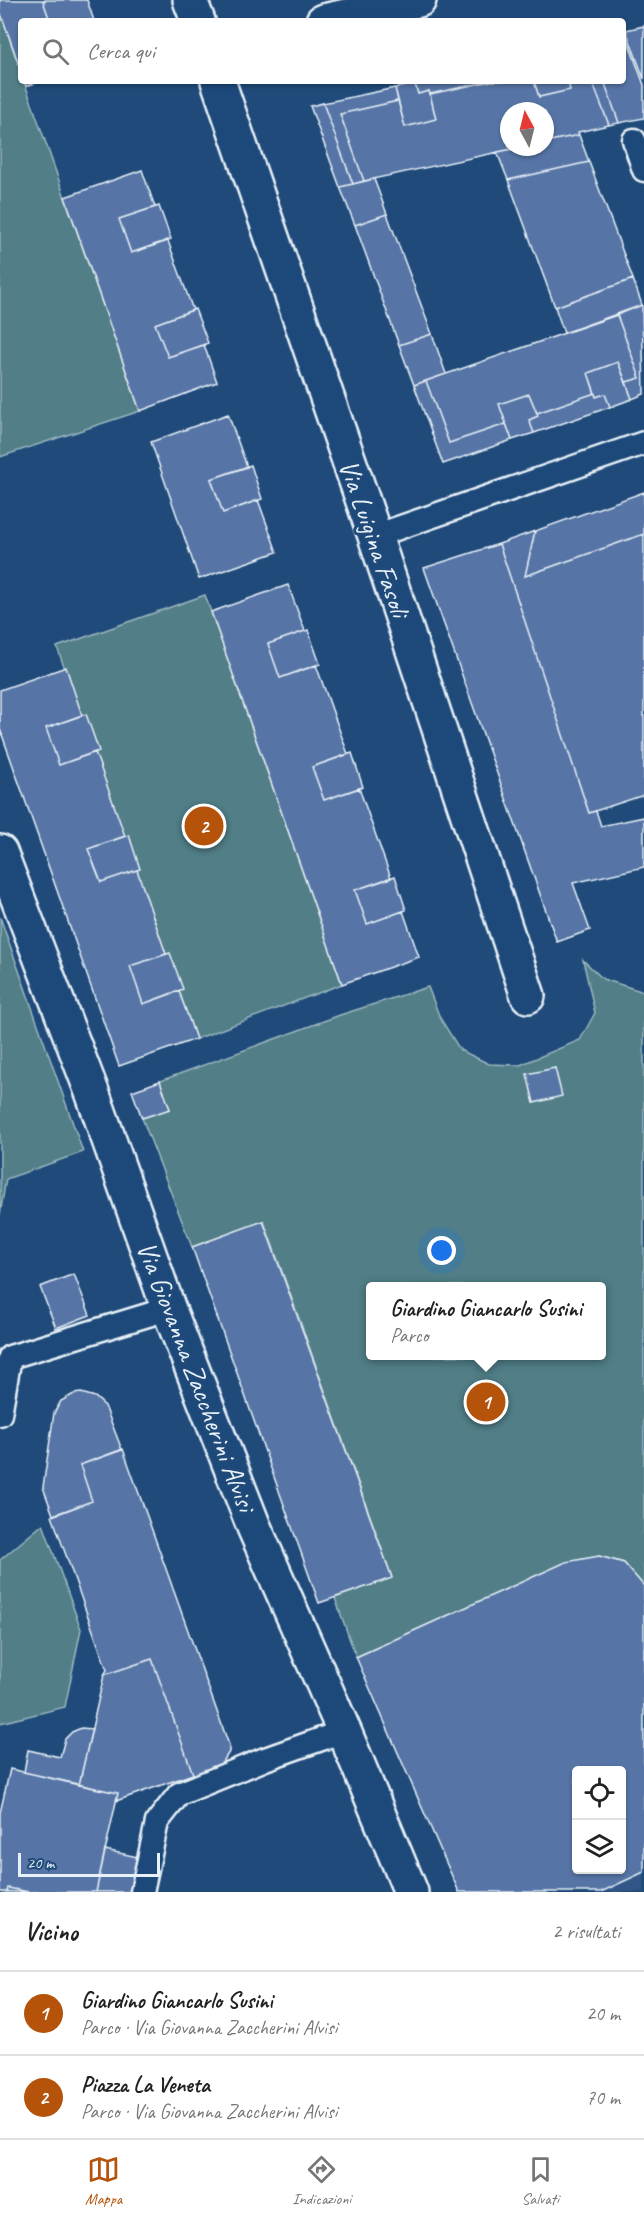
<!DOCTYPE html>
<html lang="it">
<head>
<meta charset="utf-8">
<style>
  body { margin:0; font-family:Caveat,sans-serif; background:#f6f6f6; color:#222 }
  .controls { position:absolute; right:18px; bottom:18px; display:grid; overflow:hidden; border-radius:6px; box-shadow:0 2px 4px #0004 }
  .controls button { width:54px; height:54px; display:grid; place-items:center; padding:0; border:0; border-bottom:2px solid #e0e0e0; background:#fff; color:#222; font:30px sans-serif }
  .compass { position:absolute; left:500px; top:102px; width:54px; height:54px; border-radius:50%; background:#fff; box-shadow:0 2px 4px #0004; rotate:353deg }
  .scale { position:absolute; left:18px; bottom:15px; width:142px; box-sizing:border-box; padding-left:6px; border:3px solid #e8f1f8; border-top:0; font-size:16px; line-height:21px; white-space:nowrap; color:#e8f1f8; -webkit-text-stroke:4px #1f4a7a; paint-order:stroke }
  .you { position:absolute; left:442px; top:1251px; width:21px; height:21px; margin:-15px; border:4px solid #fff; border-radius:50%; background:#1a73e8; box-shadow:0 0 0 9px #1a73e833 }
  .badge { display:grid; place-items:center; width:39px; height:39px; border-radius:50%; background:#b45309; color:#fff; font-size:20px; font-weight:700 }
  .pin { position:absolute; translate:-50% -50%; border:3px solid #fff; box-shadow:0 2px 6px #0006 }
  .popup { position:absolute; left:366px; top:1282px; width:240px; height:78px; box-sizing:border-box; display:grid; place-content:center; border-radius:6px; background:#fff; filter:drop-shadow(0 2px 4px #0005); font-size:20px; white-space:nowrap; color:#767676 }
  .popup b { font-size:22px; color:#222 }
  .popup::after { content:''; position:absolute; left:50%; top:100%; margin-left:-12px; border:12px solid transparent; border-top-color:#fff }
  .list { margin:0; padding:0; list-style:none }
  h2 { display:flex; justify-content:space-between; align-items:center; height:78px; margin:0; padding:0 24px; font-size:26px }
  h2 small { font-size:20px; font-weight:400; color:#767676 }
  .list li { display:grid; grid-template-columns:39px 1fr auto; gap:18px; align-items:center; box-sizing:border-box; height:84px; padding:0 24px; border-top:2px solid #e0e0e0 }
  .list b { display:block; font-size:22px; white-space:nowrap }
  .list p { margin:0; font-size:20px; white-space:nowrap; color:#767676 }
  .list em { font-size:20px; font-style:normal; color:#767676 }
  .icon { flex:none; width:33px; height:33px; fill:none; stroke:currentColor; stroke-width:2; stroke-linecap:round; stroke-linejoin:round }
  .map { position:relative; flex:none; width:644px; height:1892px; overflow:hidden }
  .search { position:absolute; background:#fff; box-shadow:0 2px 4px #0004; left:18px; right:18px; top:18px; height:66px; display:flex; align-items:center; gap:15px; box-sizing:border-box; padding:0 21px; border-radius:6px; color:#767676; font-size:22px }
  .sheet { height:246px; background:#fff }
  nav { display:flex; justify-content:space-around; align-items:center; box-sizing:border-box; height:84px; border-top:2px solid #e0e0e0; background:#fff; font-size:16px; color:#767676 }
  nav a { display:grid; justify-items:center; gap:3px }
  nav .on { color:#b45309 }
  .map>svg:first-child { display:block }
</style>
</head>
<body>
<div class="map">
<svg width="644" height="1892" viewBox="0 0 644 1892">
  <rect width="100%" height="100%" fill="#1f4a7a"/>
  <filter id="ink" filterUnits="userSpaceOnUse"><feTurbulence type="fractalNoise" baseFrequency=".0167" numOctaves="2"/><feDisplacementMap in="SourceGraphic" scale="12" xChannelSelector="R" yChannelSelector="G"/><feConvolveMatrix kernelMatrix="1 2 1 2 8 2 1 2 1" color-interpolation-filters="sRGB"/></filter>
  <g filter="url(#ink)">
    <path fill="#305787" d="M644,1872V1892H601Z"/>
    <path fill="#517e87" stroke="#9cb8c0" stroke-width="1.5" fill-rule="evenodd" d="M0,11L21,71V81H24L140,411L0,457Z
      M205,595L342,984L196,1039L57,647Z
      M0,917L83,1152L6,1179L0,1215Z
      M583,960L603,979L644,992V1586L624,1563L599,1556L356,1657L335,1598L392,1577L264,1221L192,1247L142,1118L169,1109L160,1081L340,1015L428,987L440,1018L460,1050L489,1064L520,1065L580,1040L595,1013ZM370,1286H602V1356H370Z
      M43,1524L81,1629L65,1707L0,1723V1560Z"/>
    <path fill="#5675a6" stroke="#e8f1f8" stroke-width="1.5" fill-rule="evenodd" d="M0,0H47L43,1L50,21H21V71L0,11Z
      M47,0H87L94,21H50L43,1Z
      M644,26V79L626,30Z
      M627,38L644,85V118L619,123L604,81H623V39Z
      M24,81H42L26,86Z
      M430,81H491L430,94L429,91L418,94L415,84Z
      M491,81H534L539,97L570,90L568,81H592L609,125L578,132L579,135L545,142V111H509V147H522L364,181L340,114L398,101L405,127L436,119L430,94Z
      M534,81H568L570,90L539,97Z
      M592,81H604L619,123L609,125Z
      M415,84L418,94L429,91L436,119L405,127L395,88Z
      M395,88L398,101L340,114L364,181L353,184L323,103Z
      M323,103L353,184L340,187L310,106Z
      M579,135L589,162L508,180L497,152L522,147H545V142Z
      M589,162L633,279L555,307L508,180Z
      M142,170L155,207L119,219L131,253L168,241L193,310L155,324L168,357L204,345L217,382L140,411L65,197Z
      M374,179L387,214L355,225L340,187Z
      M159,206L171,239L131,253L119,219Z
      M387,214L432,334L399,345L355,225Z
      M633,279L642,305L564,333L555,307Z
      M642,305L644,394L632,399L626,382L640,378L617,315Z
      M195,309L208,343L168,357L155,324Z
      M617,315L640,378L626,382L618,362L588,373L595,393L537,413L529,394L499,404L506,424L449,443L426,381Z
      M432,334L446,374L414,385L399,345Z
      M618,362L632,399L610,407L605,394L596,397L588,373Z
      M426,381L449,443L506,424L512,440L443,464L414,385Z
      M595,393L596,397L605,394L610,407L534,433L529,420L538,416L537,413Z
      M529,394L538,416L529,420L534,433L512,440L499,404Z
      M228,414L247,467L211,479L223,513L258,500L277,552L199,579L151,442Z
      M251,465L262,499L223,513L211,479Z
      M644,492V534L525,576L535,531Z
      M535,531L525,576L644,534V795L589,813L499,544Z
      M499,544L589,813L596,811L601,826L644,817V867L573,883L590,930L557,942L424,568Z
      M288,585L305,631L268,644L280,678L316,665L348,754L312,767L324,800L359,788L391,878L355,890L367,924L403,911L419,957L342,984L211,612Z
      M308,630L320,664L280,678L268,644Z
      M66,667L82,715L46,728L59,765L95,752L125,836L88,849L101,882L137,870L166,954L130,966L143,1004L179,991L196,1039L119,1066L0,729V690Z
      M86,714L99,751L59,765L46,728Z
      M352,753L363,787L324,800L312,767Z
      M129,835L140,869L101,882L88,849Z
      M395,876L406,910L367,924L355,890Z
      M170,953L183,989L143,1004L130,966Z
      M555,1068L562,1096L534,1103L527,1074Z
      M160,1081L170,1109L142,1118L132,1091Z
      M263,1221L392,1578L319,1603L192,1247Z
      M74,1274L90,1315L56,1328L40,1287Z
      M81,1393L95,1397L105,1406L122,1450L80,1465L92,1501L53,1515L43,1487L54,1413L61,1401L74,1394Z
      M123,1449L229,1745V1752L221,1765L191,1776L193,1774L152,1659L104,1675L107,1670L52,1516L92,1501L80,1465Z
      M599,1556L624,1563L644,1586V1872L601,1892H459L356,1657L566,1562ZM576,1770H622V1870H576Z
      M152,1659L193,1774L116,1801L118,1793L79,1785L104,1675Z
      M81,1728L92,1729L79,1785L24,1772L28,1750L60,1757L65,1739L72,1732Z
      M10,1769L118,1793L96,1892H29L8,1888L7,1892H0V1813Z
      M105,1850L138,1857L131,1892H96Z
      M8,1888L29,1892H7Z"/>
    <g fill="none" stroke-linecap="round" stroke-linejoin="round">
      <g stroke="#e8f1f8" stroke-width="27">
        <path id="service" d="M634,140L644,170
          M375,536L644,443
          M0,1414L10,1357L151,1314L168,1307
          M142,1892L157,1822L179,1794L265,1759L344,1731"/>
      </g>
      <g stroke="#e8f1f8" stroke-width="38">
        <path id="minor" d="M190,0L198,21
          M323,21L419,0
          M218,81L375,536L528,996"/>
      </g>
      <g stroke="#e8f1f8" stroke-width="38">
        <path id="tertiary" d="M0,852L92,1092L168,1307L254,1527L344,1731L411,1892"/>
      </g>
      <use href="#service" stroke="#1f4a7a" stroke-width="22"/>
      <use href="#minor" stroke="#1f4a7a" stroke-width="33"/>
      <use href="#tertiary" stroke="#1f4a7a" stroke-width="33"/>
    </g>
  </g>
  <g text-anchor="middle" stroke-width="6" stroke-linejoin="round" paint-order="stroke">
    <g font-size="28" fill="#e8f1f8" stroke="#1f4a7a">
      <text transform="translate(375 538) rotate(71)" y="10">Via Luigina Fasoli</text>
      <text transform="translate(197 1376) rotate(69)" y="10">Via Giovanna Zaccherini Alvisi</text>
    </g>
  </g>
</svg>
<div class="controls">
<button><svg class="icon" aria-label="locate" viewBox="0 0 24 24"><circle cx="12" cy="12" r="6"/><path d="M12 2v4M12 18v4M2 12h4M18 12h4"/></svg></button>
<button><svg class="icon" aria-label="layers" viewBox="0 0 24 24"><path d="M12 4l9 5-9 5-9-5zM3 14l9 5 9-5"/></svg></button>
</div>
<svg class="compass" viewBox="-18 -18 36 36"><path d="M0-13l5 13h-10z" fill="#e53935"/><path d="M0 13l5-13h-10z" fill="#767676"/></svg>
<div class="scale">20 m</div>
<div class="you"></div>
<div class="pin badge" style="left:486px;top:1402px">1</div>
<div class="popup"><b>Giardino Giancarlo Susini</b>Parco</div>
<div class="pin badge" style="left:204px;top:826px">2</div>
<div class="search"><svg class="icon" aria-label="search" viewBox="0 0 24 24"><circle cx="10" cy="10" r="6"/><path d="M15 15l6 6"/></svg>Cerca qui</div>
</div>
<section class="sheet">
<h2>Vicino<small>2 risultati</small></h2>
<ul class="list">
<li><span class="badge">1</span><div><b>Giardino Giancarlo Susini</b><p>Parco · Via Giovanna Zaccherini Alvisi</p></div><em>20 m</em></li>
<li><span class="badge">2</span><div><b>Piazza La Veneta</b><p>Parco · Via Giovanna Zaccherini Alvisi</p></div><em>70 m</em></li>
</ul>
</section>
<nav>
<a class="on"><svg class="icon" aria-label="map" viewBox="0 0 24 24"><path d="M3 6l6-2 6 2 6-2v14l-6 2-6-2-6 2zM9 4v14M15 6v14"/></svg>Mappa</a>
<a><svg class="icon" aria-label="directions" viewBox="0 0 24 24"><path d="M12 3l9 9-9 9-9-9zM9 14v-3h6M13 9l2 2-2 2"/></svg>Indicazioni</a>
<a><svg class="icon" aria-label="saved" viewBox="0 0 24 24"><path d="M7 4h10v16l-5-4-5 4z"/></svg>Salvati</a>
</nav>
</body>
</html>
